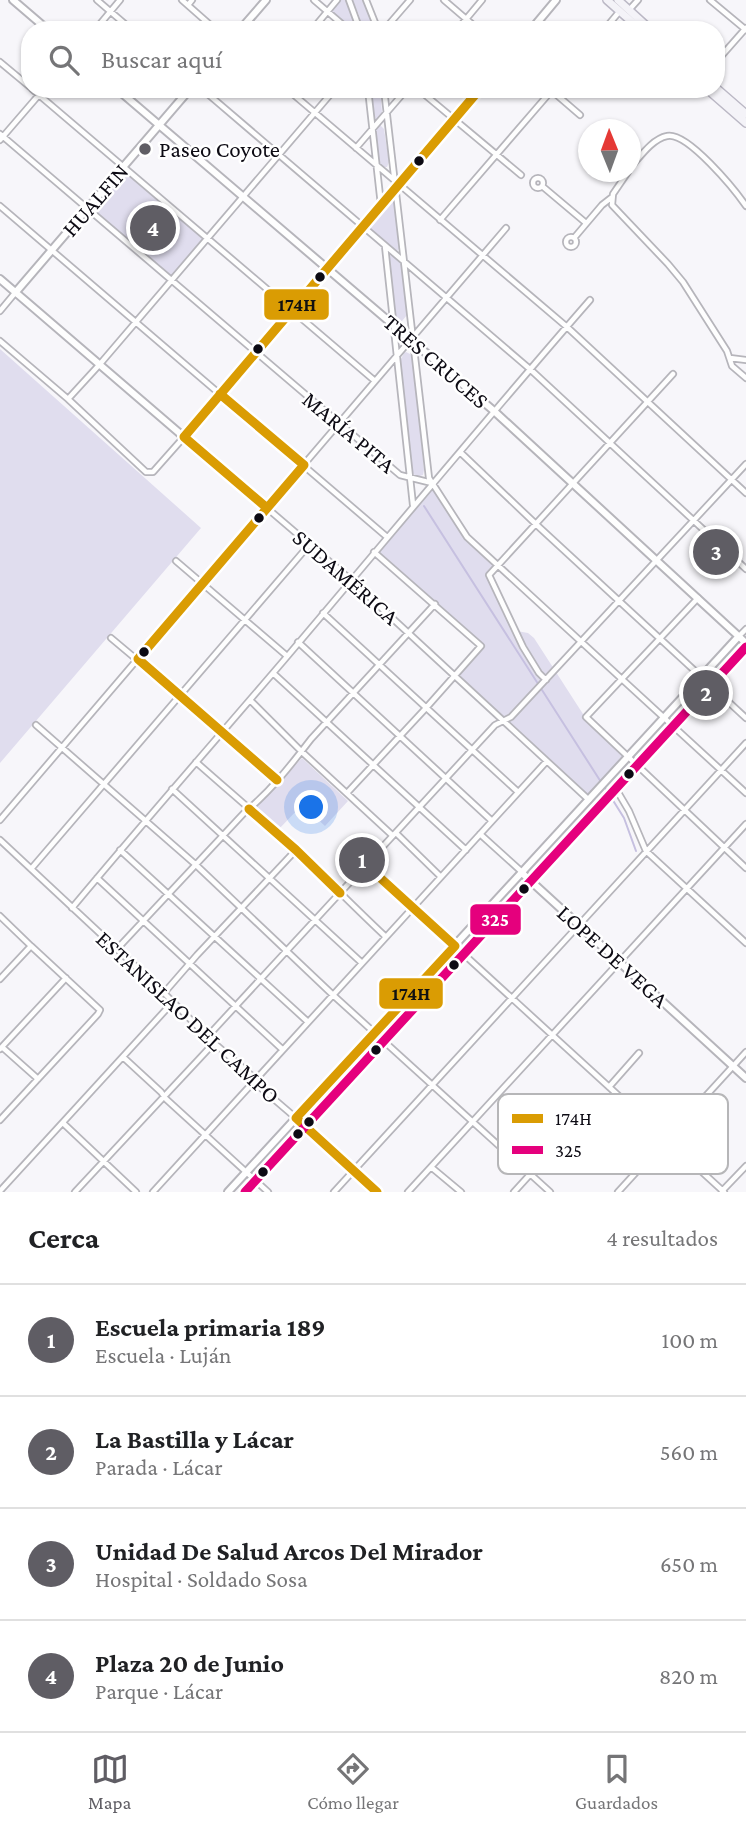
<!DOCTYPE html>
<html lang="es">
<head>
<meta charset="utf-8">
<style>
  body { margin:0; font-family:"Crimson Pro",serif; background:#f2f2f2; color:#202124 }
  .compass { position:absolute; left:578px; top:119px; width:63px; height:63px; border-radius:50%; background:#fff; box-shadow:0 2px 5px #0004; rotate:359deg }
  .you { position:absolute; left:312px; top:808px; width:24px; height:24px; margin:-18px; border:5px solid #fff; border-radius:50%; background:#1a73e8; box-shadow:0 0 0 10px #1a73e833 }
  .badge { display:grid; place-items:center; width:46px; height:46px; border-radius:50%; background:#5f5d64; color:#fff; font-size:23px; font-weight:700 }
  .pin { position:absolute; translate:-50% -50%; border:4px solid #fff; box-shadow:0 2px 7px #0006 }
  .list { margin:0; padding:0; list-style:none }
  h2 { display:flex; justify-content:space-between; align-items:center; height:91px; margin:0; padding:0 28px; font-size:30px }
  h2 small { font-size:23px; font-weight:400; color:#757577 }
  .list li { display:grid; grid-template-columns:46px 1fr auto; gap:21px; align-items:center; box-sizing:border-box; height:112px; padding:0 28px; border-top:2px solid #e0e0e0 }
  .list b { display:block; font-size:26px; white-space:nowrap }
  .list p { margin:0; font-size:23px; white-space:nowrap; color:#757577 }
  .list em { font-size:23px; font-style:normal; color:#757577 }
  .icon { flex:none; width:38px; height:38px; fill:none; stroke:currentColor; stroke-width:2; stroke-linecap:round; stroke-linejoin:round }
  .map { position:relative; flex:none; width:746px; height:1192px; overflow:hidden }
  .search { position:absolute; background:#fff; box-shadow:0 2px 5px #0004; left:21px; right:21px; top:21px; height:77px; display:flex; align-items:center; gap:18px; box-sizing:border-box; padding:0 24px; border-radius:28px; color:#757577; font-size:26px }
  .sheet { height:539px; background:#fff }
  nav { display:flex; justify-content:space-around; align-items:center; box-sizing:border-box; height:98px; border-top:2px solid #e0e0e0; background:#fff; font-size:19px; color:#757577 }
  nav a { display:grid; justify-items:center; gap:4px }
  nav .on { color:#5f5d64 }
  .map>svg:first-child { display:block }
</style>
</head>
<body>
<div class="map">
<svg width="746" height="1192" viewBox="0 0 746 1192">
  <rect width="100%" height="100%" fill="#f7f6fa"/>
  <path fill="#e0ddee" d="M340,0H345L347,2L358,25V30H352L333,13L332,11Z
    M352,0H362L373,25L362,27L359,15Z
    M369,89H380L382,112L377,121L372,118Z
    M380,125L384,129L389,162L387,167H384L378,164L375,132Z
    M124,167L208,239L172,281L87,209Z
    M393,196L400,248L397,251L367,228Z
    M392,254L402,265L407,315L402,321H397L394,317L388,257Z
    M0,349L201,528L0,763Z
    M406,352L410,354L413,358L424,470L423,475L416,477L413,473L400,361L404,353Z
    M433,484L464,533L499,565L489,575L517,631L528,633L534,638L583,714L628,758L589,800L454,676L481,646L374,552Z
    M302,758L348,801L325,826L302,805L278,830L255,808Z"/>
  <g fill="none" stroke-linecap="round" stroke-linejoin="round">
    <path stroke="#c6c0e0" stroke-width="2" d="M424,506L601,782
      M604,786L624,818L636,851"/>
    <g stroke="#b6b5bb" stroke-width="8">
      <path id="minor" d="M97,0L132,30
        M182,0L216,30
        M314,0L349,30
        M349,0L360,30
        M366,0L378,30
        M444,0L479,30
        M710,0L746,30
        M188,5L192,0
        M629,10L638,0
        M95,30L120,0
        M312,30L337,0
        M362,30L369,27L377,28
        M384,30L410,0
        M457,30L482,0
        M604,30L619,12
        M0,62L30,87
        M716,62L746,28
        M32,89L375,381
        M202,89L531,370L746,569
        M287,89L567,327L746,493
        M368,89L381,205
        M384,89L429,478L467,537L746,793
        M418,89L521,175
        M551,90L580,115
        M0,134L400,475L432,483
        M0,140L44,89
        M356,148L407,89
        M630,168C640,157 652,139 667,136C687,131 735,190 746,206
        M628,172L613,194L612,205L668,264L683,282L727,351L732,366L746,378
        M533 183a5 5 0 1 1 10 0a5 5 0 1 1-10 0Z
        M542,186L586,223
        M0,206L387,537
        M440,220L553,89
        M566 242a5 5 0 1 1 10 0a5 5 0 1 1-10 0Z
        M574,238L602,205L611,198
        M385,246L413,505
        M0,311L15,293
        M0,341L68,399L146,472H153L184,437L351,580L589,800
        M730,358L746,360
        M68,399L100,364L335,89
        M460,452L540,528L746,718
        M176,561L287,656
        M698,598L586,717L746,868
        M323,613L518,792
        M739,636L746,629
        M111,638L222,731L277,780
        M298,642L492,821
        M273,673L466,850
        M546,680L539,673L523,647L489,575L673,374
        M250,700L302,752L392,835
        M36,725L195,864L333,995L550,1192
        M196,762C230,792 264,821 297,851C327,879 356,909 386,937
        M172,789L362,963
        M347,793L426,708L481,646L374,552
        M619,794L629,811L646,851L746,943
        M0,820L506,228
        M396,833L441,877
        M480,834L522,872
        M0,840L164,993L214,1043L251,1075L261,1088L296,1118
        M120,850L308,1022
        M365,864L724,1192
        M31,869L309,545
        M97,878L282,1049
        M72,908C142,824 214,742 285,659C387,539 487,418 590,300
        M0,916L31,946
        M117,949L244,813C270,792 291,765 311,739L435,604
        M0,979L31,946L100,1010L98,1014L0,1120
        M164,993L197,955L296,850
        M208,1036L495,725L511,717L746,464
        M2,1047L38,1079
        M0,1049L66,978
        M123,1057L161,1092L166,1099L268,1192
        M609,1087L639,1053
        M63,1123L136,1192
        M431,1167L461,1192
        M0,1191L172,1003
        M722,1191L746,1166
        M75,1192L214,1043
        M153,1192L546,762
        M334,1192L746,743
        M408,1192L746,824
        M514,1192L567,1134
        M618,1192L746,1052"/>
    </g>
    <g stroke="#b6b5bb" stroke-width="10">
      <path id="tertiary" d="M13,0L48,30
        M240,30L266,0
        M531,30L556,0
        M117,89L494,411L746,643
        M0,279L184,437L480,89
        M15,293L190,89
        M522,873L746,1078
        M296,1118L377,1192
        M228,1192L739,636"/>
    </g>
    <g stroke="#bbb8c5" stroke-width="10">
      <path id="primary" d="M607,0L641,30
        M618,0L651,30
        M716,88L746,114
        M707,89L746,123"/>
    </g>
    <use href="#minor" stroke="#fefefe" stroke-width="4.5"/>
    <use href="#tertiary" stroke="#fefefe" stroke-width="6"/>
    <use href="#primary" stroke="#f4f3f8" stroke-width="7"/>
    <g stroke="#fff" stroke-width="14">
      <path id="bus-1" d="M267,508L184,437L480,89
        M138,659L304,465L220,394
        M138,659L277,780
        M249,809L296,850L340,893
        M365,864L455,946
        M296,1118L455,946
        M296,1118L377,1192"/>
    </g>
    <g stroke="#fff" stroke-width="14">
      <path id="bus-2" d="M245,1192L746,647"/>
    </g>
    <use href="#bus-1" stroke="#da9c03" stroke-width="9"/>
    <use href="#bus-2" stroke="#e5007d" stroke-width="9"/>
  </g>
  <circle fill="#5f5d64" stroke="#fff" stroke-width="2.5" cx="145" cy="149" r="7"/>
  <g fill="#0d0b14" stroke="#fff" stroke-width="2.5">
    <circle cx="419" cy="161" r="6"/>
    <circle cx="320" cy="277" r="6"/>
    <circle cx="258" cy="349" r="6"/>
    <circle cx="259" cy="518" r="6"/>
    <circle cx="144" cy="652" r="6"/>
    <circle cx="629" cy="774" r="6"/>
    <circle cx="524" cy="889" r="6"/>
    <circle cx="454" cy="965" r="6"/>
    <circle cx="376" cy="1050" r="6"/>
    <circle cx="309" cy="1122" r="6"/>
    <circle cx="298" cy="1134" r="6"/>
    <circle cx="263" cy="1172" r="6"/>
  </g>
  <g text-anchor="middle" stroke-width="5" stroke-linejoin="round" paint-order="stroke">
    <g font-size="23" fill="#0d0b14" stroke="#fff" text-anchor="start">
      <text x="159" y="157">Paseo Coyote</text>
    </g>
    <g font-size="23" fill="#0d0b14" stroke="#fff">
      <text transform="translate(95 200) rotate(-49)" y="8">HUALFIN</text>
      <text transform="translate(436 361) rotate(41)" y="8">TRES CRUCES</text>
      <text transform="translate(349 432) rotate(40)" y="8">MARÍA PITA</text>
      <text transform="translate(346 577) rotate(41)" y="8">SUDAMÉRICA</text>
      <text transform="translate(613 956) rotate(42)" y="8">LOPE DE VEGA</text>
      <text transform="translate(188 1017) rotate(43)" y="8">ESTANISLAO DEL CAMPO</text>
    </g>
  </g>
  <rect x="498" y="1094" width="230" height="80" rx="10" fill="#fff" stroke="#b6b6b8" stroke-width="2"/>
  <rect x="512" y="1114" width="31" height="9" fill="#da9c03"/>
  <rect x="512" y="1146" width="31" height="8" fill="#e5007d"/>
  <g font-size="19" fill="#0d0b14">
    <text x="555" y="1125">174H</text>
    <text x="555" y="1157">325</text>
  </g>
  <g stroke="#fff" stroke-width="2.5">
    <rect x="263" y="288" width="67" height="33" rx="7" fill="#da9c03"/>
    <rect x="469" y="903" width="53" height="33" rx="7" fill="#e5007d"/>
    <rect x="378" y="977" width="66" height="33" rx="7" fill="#da9c03"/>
  </g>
  <g font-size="19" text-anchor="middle" font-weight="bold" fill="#fff">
    <text x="495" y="926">325</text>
  </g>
  <g font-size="19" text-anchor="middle" font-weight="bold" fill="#111">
    <text x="297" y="311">174H</text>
    <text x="411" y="1000">174H</text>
  </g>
</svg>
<svg class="compass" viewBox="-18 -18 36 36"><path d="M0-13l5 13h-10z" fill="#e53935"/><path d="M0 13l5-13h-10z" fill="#757577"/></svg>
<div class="you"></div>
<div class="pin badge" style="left:362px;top:860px">1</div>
<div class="pin badge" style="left:706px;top:693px">2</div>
<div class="pin badge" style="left:716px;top:552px">3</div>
<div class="pin badge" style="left:153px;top:228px">4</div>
<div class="search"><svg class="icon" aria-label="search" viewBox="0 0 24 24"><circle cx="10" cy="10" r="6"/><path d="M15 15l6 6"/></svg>Buscar aquí</div>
</div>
<section class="sheet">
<h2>Cerca<small>4 resultados</small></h2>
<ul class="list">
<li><span class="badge">1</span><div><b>Escuela primaria 189</b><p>Escuela · Luján</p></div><em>100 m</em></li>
<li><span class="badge">2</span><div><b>La Bastilla y Lácar</b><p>Parada · Lácar</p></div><em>560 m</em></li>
<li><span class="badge">3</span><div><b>Unidad De Salud Arcos Del Mirador</b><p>Hospital · Soldado Sosa</p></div><em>650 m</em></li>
<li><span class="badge">4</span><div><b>Plaza 20 de Junio</b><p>Parque · Lácar</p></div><em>820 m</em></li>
</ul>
</section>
<nav>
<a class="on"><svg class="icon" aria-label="map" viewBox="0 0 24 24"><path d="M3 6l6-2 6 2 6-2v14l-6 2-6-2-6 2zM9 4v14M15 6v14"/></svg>Mapa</a>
<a><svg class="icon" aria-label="directions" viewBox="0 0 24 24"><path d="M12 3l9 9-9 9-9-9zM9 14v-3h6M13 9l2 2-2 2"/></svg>Cómo llegar</a>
<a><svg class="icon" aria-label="saved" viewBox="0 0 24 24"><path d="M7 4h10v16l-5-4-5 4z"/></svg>Guardados</a>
</nav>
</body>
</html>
